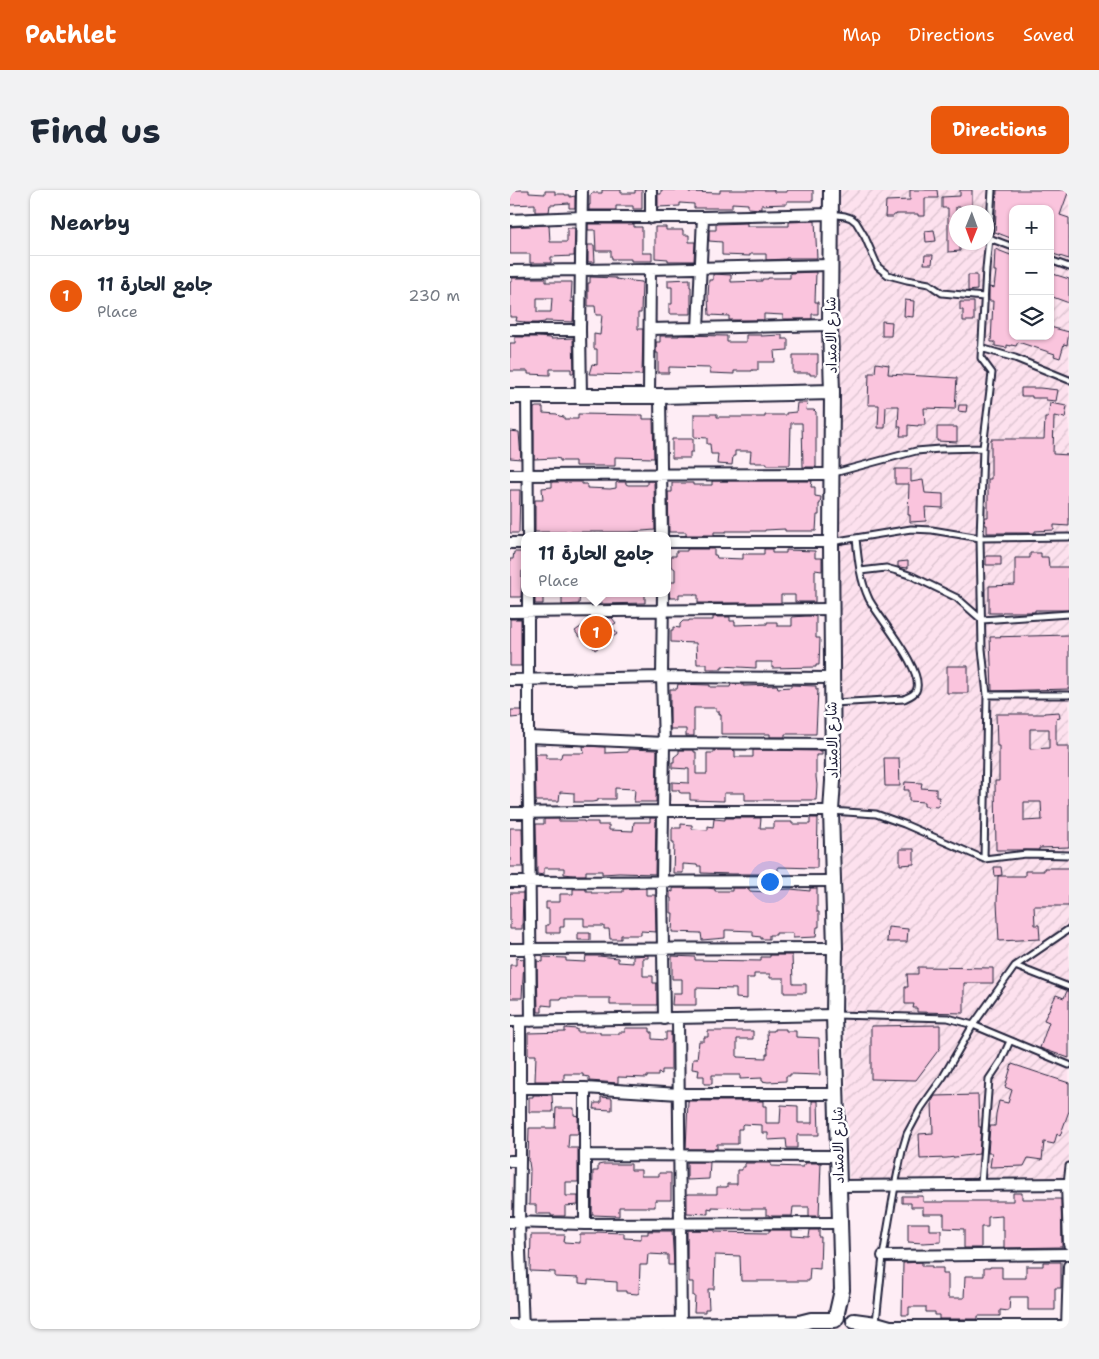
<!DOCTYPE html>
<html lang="en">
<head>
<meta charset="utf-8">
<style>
  body { margin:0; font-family:"Shantell Sans","Playpen Sans Arabic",sans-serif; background:#f2f2f3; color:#1f2937 }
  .controls { position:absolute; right:15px; top:15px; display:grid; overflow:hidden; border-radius:10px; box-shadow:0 1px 4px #0004 }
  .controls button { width:45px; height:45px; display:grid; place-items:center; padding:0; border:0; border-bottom:1px solid #e0e1e3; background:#fff; color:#1f2937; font:25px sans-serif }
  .compass { position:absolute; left:439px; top:15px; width:45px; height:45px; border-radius:50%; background:#fff; box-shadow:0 1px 4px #0004; rotate:181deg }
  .you { position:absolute; left:259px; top:691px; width:18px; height:18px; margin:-12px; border:4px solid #fff; border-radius:50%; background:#1a73e8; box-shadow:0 0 0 8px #1a73e833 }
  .badge { display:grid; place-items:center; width:32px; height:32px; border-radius:50%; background:#ea580c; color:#fff; font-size:16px; font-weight:700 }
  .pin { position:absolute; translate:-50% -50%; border:2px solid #fff; box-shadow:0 1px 5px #0006 }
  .popup { position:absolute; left:11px; top:342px; width:150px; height:65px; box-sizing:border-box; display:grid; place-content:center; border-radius:10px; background:#fff; filter:drop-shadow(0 1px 4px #0005); font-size:16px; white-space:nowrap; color:#747a83 }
  .popup b { font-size:19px; color:#1f2937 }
  .popup::after { content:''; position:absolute; left:50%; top:100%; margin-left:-10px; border:10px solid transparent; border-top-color:#fff }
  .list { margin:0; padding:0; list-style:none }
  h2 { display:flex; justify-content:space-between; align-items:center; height:65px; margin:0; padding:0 20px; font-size:21px }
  h2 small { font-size:16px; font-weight:400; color:#747a83 }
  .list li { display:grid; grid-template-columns:32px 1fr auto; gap:15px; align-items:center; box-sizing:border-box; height:80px; padding:0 20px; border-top:1px solid #e0e1e3 }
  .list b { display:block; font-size:19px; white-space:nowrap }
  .list p { margin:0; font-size:16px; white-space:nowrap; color:#747a83 }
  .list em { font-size:16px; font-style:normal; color:#747a83 }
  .icon { flex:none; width:28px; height:28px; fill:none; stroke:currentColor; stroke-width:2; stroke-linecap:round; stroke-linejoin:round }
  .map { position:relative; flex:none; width:559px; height:1139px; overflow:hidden; border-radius:10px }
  header { display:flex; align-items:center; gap:30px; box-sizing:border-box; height:70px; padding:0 25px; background:#ea580c; color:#fff }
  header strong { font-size:24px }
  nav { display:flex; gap:28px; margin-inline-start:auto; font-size:18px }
  .intro { display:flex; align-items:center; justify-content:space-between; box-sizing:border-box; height:120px; padding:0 30px }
  h1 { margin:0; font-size:35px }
  .button { padding:12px 22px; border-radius:10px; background:#ea580c; color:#fff; font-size:18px; font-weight:700 }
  main { display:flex; gap:30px; padding:0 30px }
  aside { flex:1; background:#fff; border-radius:10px; box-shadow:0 1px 4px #0004 }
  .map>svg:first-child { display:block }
</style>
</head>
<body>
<header>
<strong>Pathlet</strong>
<nav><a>Map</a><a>Directions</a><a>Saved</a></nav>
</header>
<div class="intro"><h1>Find us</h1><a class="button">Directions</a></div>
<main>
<aside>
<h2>Nearby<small></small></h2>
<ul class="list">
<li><span class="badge">1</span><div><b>جامع الحارة 11</b><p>Place</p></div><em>230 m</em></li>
</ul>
</aside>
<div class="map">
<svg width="559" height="1139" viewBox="0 0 559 1139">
  <defs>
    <pattern id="industrial-furrows" width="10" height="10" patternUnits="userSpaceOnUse" patternTransform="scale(1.25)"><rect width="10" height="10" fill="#fde1ee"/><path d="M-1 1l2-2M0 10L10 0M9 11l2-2" fill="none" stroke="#d9c1cd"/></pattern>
  </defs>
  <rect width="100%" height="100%" fill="#feedf5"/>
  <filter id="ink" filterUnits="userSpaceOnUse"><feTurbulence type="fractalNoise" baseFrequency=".02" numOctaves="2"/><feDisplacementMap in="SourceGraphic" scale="10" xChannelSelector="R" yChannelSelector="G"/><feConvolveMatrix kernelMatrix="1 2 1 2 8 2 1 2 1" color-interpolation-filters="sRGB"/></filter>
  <g filter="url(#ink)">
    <path fill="url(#industrial-furrows)" fill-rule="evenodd" d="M321,0H559V991L339,994L322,202ZM503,19H540V146H503ZM447,22H477V52H447Z"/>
    <path fill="#fac4dd" stroke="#22223b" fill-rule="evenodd" d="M0,0H19V3L35,4V1H45V4H55V5H60V7L65,6V18H59V13L45,14V15H40L39,22H25V14L0,15Z
      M92,0H111V3H125V0H132V19H123V16H106V20H79V15H80V6L82,3H92Z
      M151,0H179V2L210,3V0H264V2H277V0H303V11H277V14L251,15V19L238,18V14L222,13V18H184V14L170,13V16L148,17V4H151Z
      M400,0H427L428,8H415V26H408V24H386V25H383V27H375L376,11L400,10Z
      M450,0H462V17H446V52H450V61L438,62V18H432V7L450,6Z
      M487,0H559L550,25L559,28V69L540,63V19H503V49L485,42Z
      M305,31L307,68H276V69L256,70V64H240V66L212,65V52L199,51V40H206V34L237,33V36H279V32Z
      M78,34H124V37H132V63H142V71H121V69H102V67H101V61H86L85,40H78Z
      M39,35L40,52H57V38H65L64,66L41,67V73H20V64H0V37Z
      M145,37H156V40H173V45H179V52H185L184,71H158V69L145,68Z
      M424,40L426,51L416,52L415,41Z
      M78,55H84L85,72H78Z
      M485,59L503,66V146H540V137L559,142L557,155L554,154L550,168L544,166L545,164L508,152L506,156L501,155V156L497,155V158L485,156V152H481L483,111H479V97L484,98L486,81H484Z
      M415,65H423L422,74H414Z
      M306,82L305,112H308V124H302V129H273V125L254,124V130H219V126L199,125L198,107L199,90H203V84L221,85V92L252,91V89H258V88H280V83Z
      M540,83L559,89V113L540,106Z
      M458,85H467V100L458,101Z
      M80,87L106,88V89L112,90L132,92L131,123H128V139H133L132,185L79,184L82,174L87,175V159H84V144L90,145L92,125H86L85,116H78V93H80Z
      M2,88H36V92H62L61,112H64L63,132L35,131V132L27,133H14V132L6,131L7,127H0V92H2ZM27,108H42L41,122H27Z
      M180,89V97H181V124H159V114H162V97H158V90Z
      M395,110L404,111L403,127L394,126Z
      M450,112H464V131H453V120H450Z
      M372,131L382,132L381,146H372Z
      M169,145L217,146V152H236V145H251V146L272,145V149H278V160L264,161L265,172H248V180H242V181H224V184L200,183V178L159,177V183H148V163H146V152H150V146H169Z
      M5,147H27L41,148V149L63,148L64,183H61V179H40V185L18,184V181H0V153H5Z
      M299,164H308V173H307V185H300V183H283V165H299Z
      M366,173L379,175L378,184L447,188L445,219L414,218L415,235H408V236L398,235V246H390L391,237H388L389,216H376L375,238H368L369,215H358L359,183H365Z
      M511,198H530L548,200L546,211L536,210V208H522V206H511Z
      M287,213H297L296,220H304L306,222V277H293L292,233H281L280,275H257V273H245V272H240L241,261H225V266H223L222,275L207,274L208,264H201L200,254H197V248L184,247V224H207V227H255V225H276V223L286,222Z
      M540,213L557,216L555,228L544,226L543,264L559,265V336L544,335V340L525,341V343H477V335H475V327H478V289H481V249H534L535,228H538Z
      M449,215H457L456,222L448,221Z
      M26,217H33V223L47,224L49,226L54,227V229H68V224L133,225V229H143L144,268L105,267V276H65V271H50V269L45,268L24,269V218Z
      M427,237H447V252L427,251Z
      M0,241L9,242L11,269L0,268Z
      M162,249H183V262H180V268H162Z
      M385,279H401V292L413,290L415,303L433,304V318L415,317L416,331L400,332V325H398L399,294H385Z
      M137,291H144L145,340L120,342H25V310H33L32,298L42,297V292H72V294H77V298L100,299L106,298V293L108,292H116V294L118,295H137Z
      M202,291H302L301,297H305V306L311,307L310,314H309V325H307L306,341H275V339L255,340V341H216V342H204V345H176V342H159L158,302H162V293H183V295H202Z
      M0,300H10L9,343H0Z
      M177,359H204V365H206L207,368L233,369V364H254V359H262V363H276V360L305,361V368H312V381L305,380V412H285V405H271V413H188V405H184V404H169V408H160L157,393H160V392H165V379L161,376V366H166V361H177Z
      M4,362H14V381H12L11,407H0V369H3Z
      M520,363H531V367H538L539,377H559V420H525V422H492V423H479V396L505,395V368H520Z
      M476,366H491V375H476Z
      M398,371V378L388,377V372Z
      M52,403H70L69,414L52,415Z
      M135,403V413L91,414L92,404Z
      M25,407H33V414H25Z
      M296,426H306V448H310L309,475H306V477L262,478V472H246V478L212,476V479H197V474H187L186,453L161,452V440H163V437L170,438V434L173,431H179V430H203V427H220V431H225V435L257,434V432H267V436H282V427Z
      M93,428H102L106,433L101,436L107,444L85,460L76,448L75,449L72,445L69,447L65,441L82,429L85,434Z
      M0,429H11V476H0Z
      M559,445V499L482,501L480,447Z
      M437,476H458V503H437Z
      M168,494L200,495V497H220L221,494H233V496L267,495L268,498L281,497V495L306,496V499H308L306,544H275V547H260V544H211V524H209V521H206V518H184V546H176V539H160V499H167Z
      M1,520H11V527L1,528Z
      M549,522L550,528L546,529V556H559V657L529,658V660H486L485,591H489V556H487L486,524H534V523ZM520,539H539V558L520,559ZM514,612H531L532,630L514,631Z
      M73,556L95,557V563L118,562V559L147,560L146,612H124L125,599L105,598V609H88V611L82,612H64V603L50,602L49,611H26L25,564H36V568H50L51,567L52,563H74Z
      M169,560H184V562H186V584H197V563H204V560H223L225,561V567H243V560L312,561V565H306V587L307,595L306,610H235V603H214V611L180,610V603H171L169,602V600H162V592L179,593V579L162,578V572H164V567L169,563Z
      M374,568H389L390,596H375Z
      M395,592L412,593L411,598L426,599V607H429L428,617L414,616V612L399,611V600H394Z
      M140,628H146L145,684L109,683L92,684V681H76V685H63L54,684V678H34V685L27,684L26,634H34V629H49V631H74V632H88V635H99V640L123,641L124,632H140Z
      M215,628H251L250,638H264V632H282V634H300V628H308L307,678L268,677V683H264V684H221L191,683V676H187V675L173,674V683H163L164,652H162V638H171V634L182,635V639L198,640V636L203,637L204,629L215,630Z
      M0,638H12L13,677H0Z
      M390,659H404V674L390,675Z
      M484,677H491L492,685L485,686Z
      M534,678H559V716H524L525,735H529L530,749L489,751L487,712L488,686H515V681H534Z
      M136,698V705H145L146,742L131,741V745H111V749H100L99,739H94V736H74V728H54V737H50V743H36V735H39V719H36V712H50V704H63V699H76V701H81V703H100V702H113V699Z
      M163,698H197L205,699V701H222V698H239V701L258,702V700L281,699L300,701V698H307V722H309V737H307L306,747L283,748V743H266V745H259V749H251V747L243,746V741L218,740H215V748L192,750L191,743L162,742L163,723H161V708H160V701L163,702Z
      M0,703H13L12,739H0Z
      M378,737L398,739L397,752H377Z
      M68,743H80V750H68Z
      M138,765V768H133V786H143V793H147V815H100V808H51V809H42V816L32,815V822H28L27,771L33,772V767L56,768V771L75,772L76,766H89L108,768V772L123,773V766Z
      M260,765H282L283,794H296V803H274V788H260V784H244V788H237V809L226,808V799L186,798V815H162L163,803H172V789H162V766L185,767V770L251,771V767H260Z
      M6,768L14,769L12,808H0V775H6Z
      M408,777L483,778V793H454V823L407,822V818H403L404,814H395V797H398L397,784H408Z
      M557,801H559V868L530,858L539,832L534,830L546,805L554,808Z
      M430,835V858L406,890L361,889V836Z
      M55,838L67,839V842H90V844H109V842H115V838H140V842H142V849L156,850V842H161V880H152V884L148,883V886H137V888L108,887V893L79,891V887L73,886V884H54V891H25L26,865H18V843L55,842Z
      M264,839H276V841H286V847L309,848L310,885L280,884V886H276V891L258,892L252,891V888L230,889V885H202V894H194V886H188L189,880L182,879L183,869H187L189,851H194V847H198V841H243V849H227V867L256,868V864H258L257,841H264Z
      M502,874L559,893V921L550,946L547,944L544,954L534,952L532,970L518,968L514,976L480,977L482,963H478L480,936H485L486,924L489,911L498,913L502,900L495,897Z
      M23,905H42L43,922H19V907H23Z
      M468,905L469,937H471L469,964L437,968L410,969L409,944L423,943L422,911L425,906Z
      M91,907L102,908V920L84,919L85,913H91Z
      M178,911H253V916H256V933H270L271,915L288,916V933H302V911H308L309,945H287V958H277L276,949L258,950V943H252V935L233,934L232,935V939H228V954H207V959H176Z
      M46,918H64V925L68,926V944H59L58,958H68V992H56V1006H68V1015L55,1016V1026H41V1024H26V1015H19L20,979L19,972L18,971L19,938H45Z
      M177,972H200L199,989L177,990Z
      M235,973H261V976L293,977V975H295V973H311L309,1026H300L299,1025V1017H283L282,1026H259V1025H256V1019H231V1018L202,1017V1019L198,1018V1024L177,1023V1004H207V997H217V994H227V980H232V977H235Z
      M93,974H121V980H131V986H149V983H161V1010H145V1017H109V1026L82,1025L83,981H88V975Z
      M503,1003H512V1009H551L552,1057L494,1058V1040H492V1026L478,1027V1037H471V1058H454V1039L434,1038V1024H413V1017H401V1013H392V1006H413V1012H434V1011H503Z
      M398,1033H419V1040H431V1052L413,1053L398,1052Z
      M177,1040H204V1042L259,1043V1040H282V1046L299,1047L300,1040H309V1047H311L310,1079L300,1078L299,1091H231L230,1066L205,1065L204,1099H198L199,1119H195V1122H184L185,1106H183V1092H179V1080H177Z
      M138,1041H162L164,1075H158V1065L138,1064L137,1075H130L129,1103L127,1104L116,1103V1101H107V1092L78,1090V1094L69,1093V1088L45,1087V1082L20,1081L21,1045H55L54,1052L70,1053V1044H86L87,1042L114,1043V1048L131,1049V1044H138Z
      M412,1072V1076H422V1078H433V1084H438V1108H454L455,1086H474V1078H480V1077H492V1088H516V1076H533V1072H551V1098H545V1120H518V1107H500L499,1121L490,1120V1126H468V1129H429V1125H425V1122H416V1117H399V1125H392L393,1073Z"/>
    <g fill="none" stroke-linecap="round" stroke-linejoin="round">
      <g stroke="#22223b" stroke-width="9">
        <path id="lane" d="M321,24L335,26L341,28L346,32L355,47L368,77L378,85L397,90L419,94L432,103L474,107
          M479,48L503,57
          M540,70L559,77
          M471,158L505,168L559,190
          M324,283L406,261L430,259L473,258
          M321,352L401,339L422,340L470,348L559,347
          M350,381L376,378L387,381L402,386L447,408L472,430L559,424
          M477,505H559
          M323,513L394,509C398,507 404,505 406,501C416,482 368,427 359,409C350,390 348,369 346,348
          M321,621L366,624L394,634L474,669L516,664L559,665
          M474,669L477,505L472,459L470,348L473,258L482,183L471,168L476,79L479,48L482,0
          M505,776L559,797
          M326,825L438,828L463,835L559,875
          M471,994L479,889L491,871L500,851
          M557,994L559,976
          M366,1132L373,1066L385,996L392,961L397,944L411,918L433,887L463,835L505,776L559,739"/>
      </g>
      <g stroke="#22223b" stroke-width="14">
        <path id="street" d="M141,28V0
          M0,30L72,27H193L321,24
          M0,81L140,79L320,75
          M140,139L320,135
          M188,139L193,27
          M0,140H70
          M17,206L18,346
          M71,206L70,140L72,0
          M139,206L140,79
          M150,206L152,346
          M0,285L321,284
          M157,352H321
          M0,353H15
          M18,403V547L19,623L21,831
          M153,403L152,487L154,553L152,691L154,829
          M0,422L321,419
          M0,490L152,487L322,488
          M18,547L154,553L322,554
          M0,623L152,621H321
          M0,692L323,691
          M0,759L325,758
          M168,829L171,1139
          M0,831L324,825
          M10,831V971L9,1033L13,1139
          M10,898H75L169,904H327
          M75,965L328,966
          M0,971H10
          M557,994L559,1054
          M329,996L559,994
          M0,1032L75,1034L330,1033
          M75,1034V898
          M373,1066L559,1064
          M557,1138L559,1076"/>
      </g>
      <g stroke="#22223b" stroke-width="18">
        <path id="secondary" d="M321,0L320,135L322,202L321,352L323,591L321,621L325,758L324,825L332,1100L327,1122V1127
          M0,206H150L322,202
          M344,1131L366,1134L380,1138H559
          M0,1137L289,1133L301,1130H325"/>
      </g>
      <use href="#lane" stroke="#fff" stroke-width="5"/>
      <use href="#street" stroke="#fff" stroke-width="10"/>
      <use href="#secondary" stroke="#fff" stroke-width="14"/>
    </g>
  </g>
  <g text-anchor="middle" stroke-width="5" stroke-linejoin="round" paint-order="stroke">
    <g font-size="14" fill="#22223b" stroke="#fff">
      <text transform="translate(321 145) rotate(-91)" y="5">شارع الامتداد</text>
      <text transform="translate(322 550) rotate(-91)" y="5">شارع الامتداد</text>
      <text transform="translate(328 955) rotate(-91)" y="5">شارع الامتداد</text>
    </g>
  </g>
</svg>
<div class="controls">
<button>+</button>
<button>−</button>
<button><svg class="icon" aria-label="layers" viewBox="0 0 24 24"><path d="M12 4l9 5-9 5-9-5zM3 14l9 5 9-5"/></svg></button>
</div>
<svg class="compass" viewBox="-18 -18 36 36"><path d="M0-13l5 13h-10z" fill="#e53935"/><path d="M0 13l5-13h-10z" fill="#747a83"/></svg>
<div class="you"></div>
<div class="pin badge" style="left:86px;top:442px">1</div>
<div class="popup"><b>جامع الحارة 11</b>Place</div>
</div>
</main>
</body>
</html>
